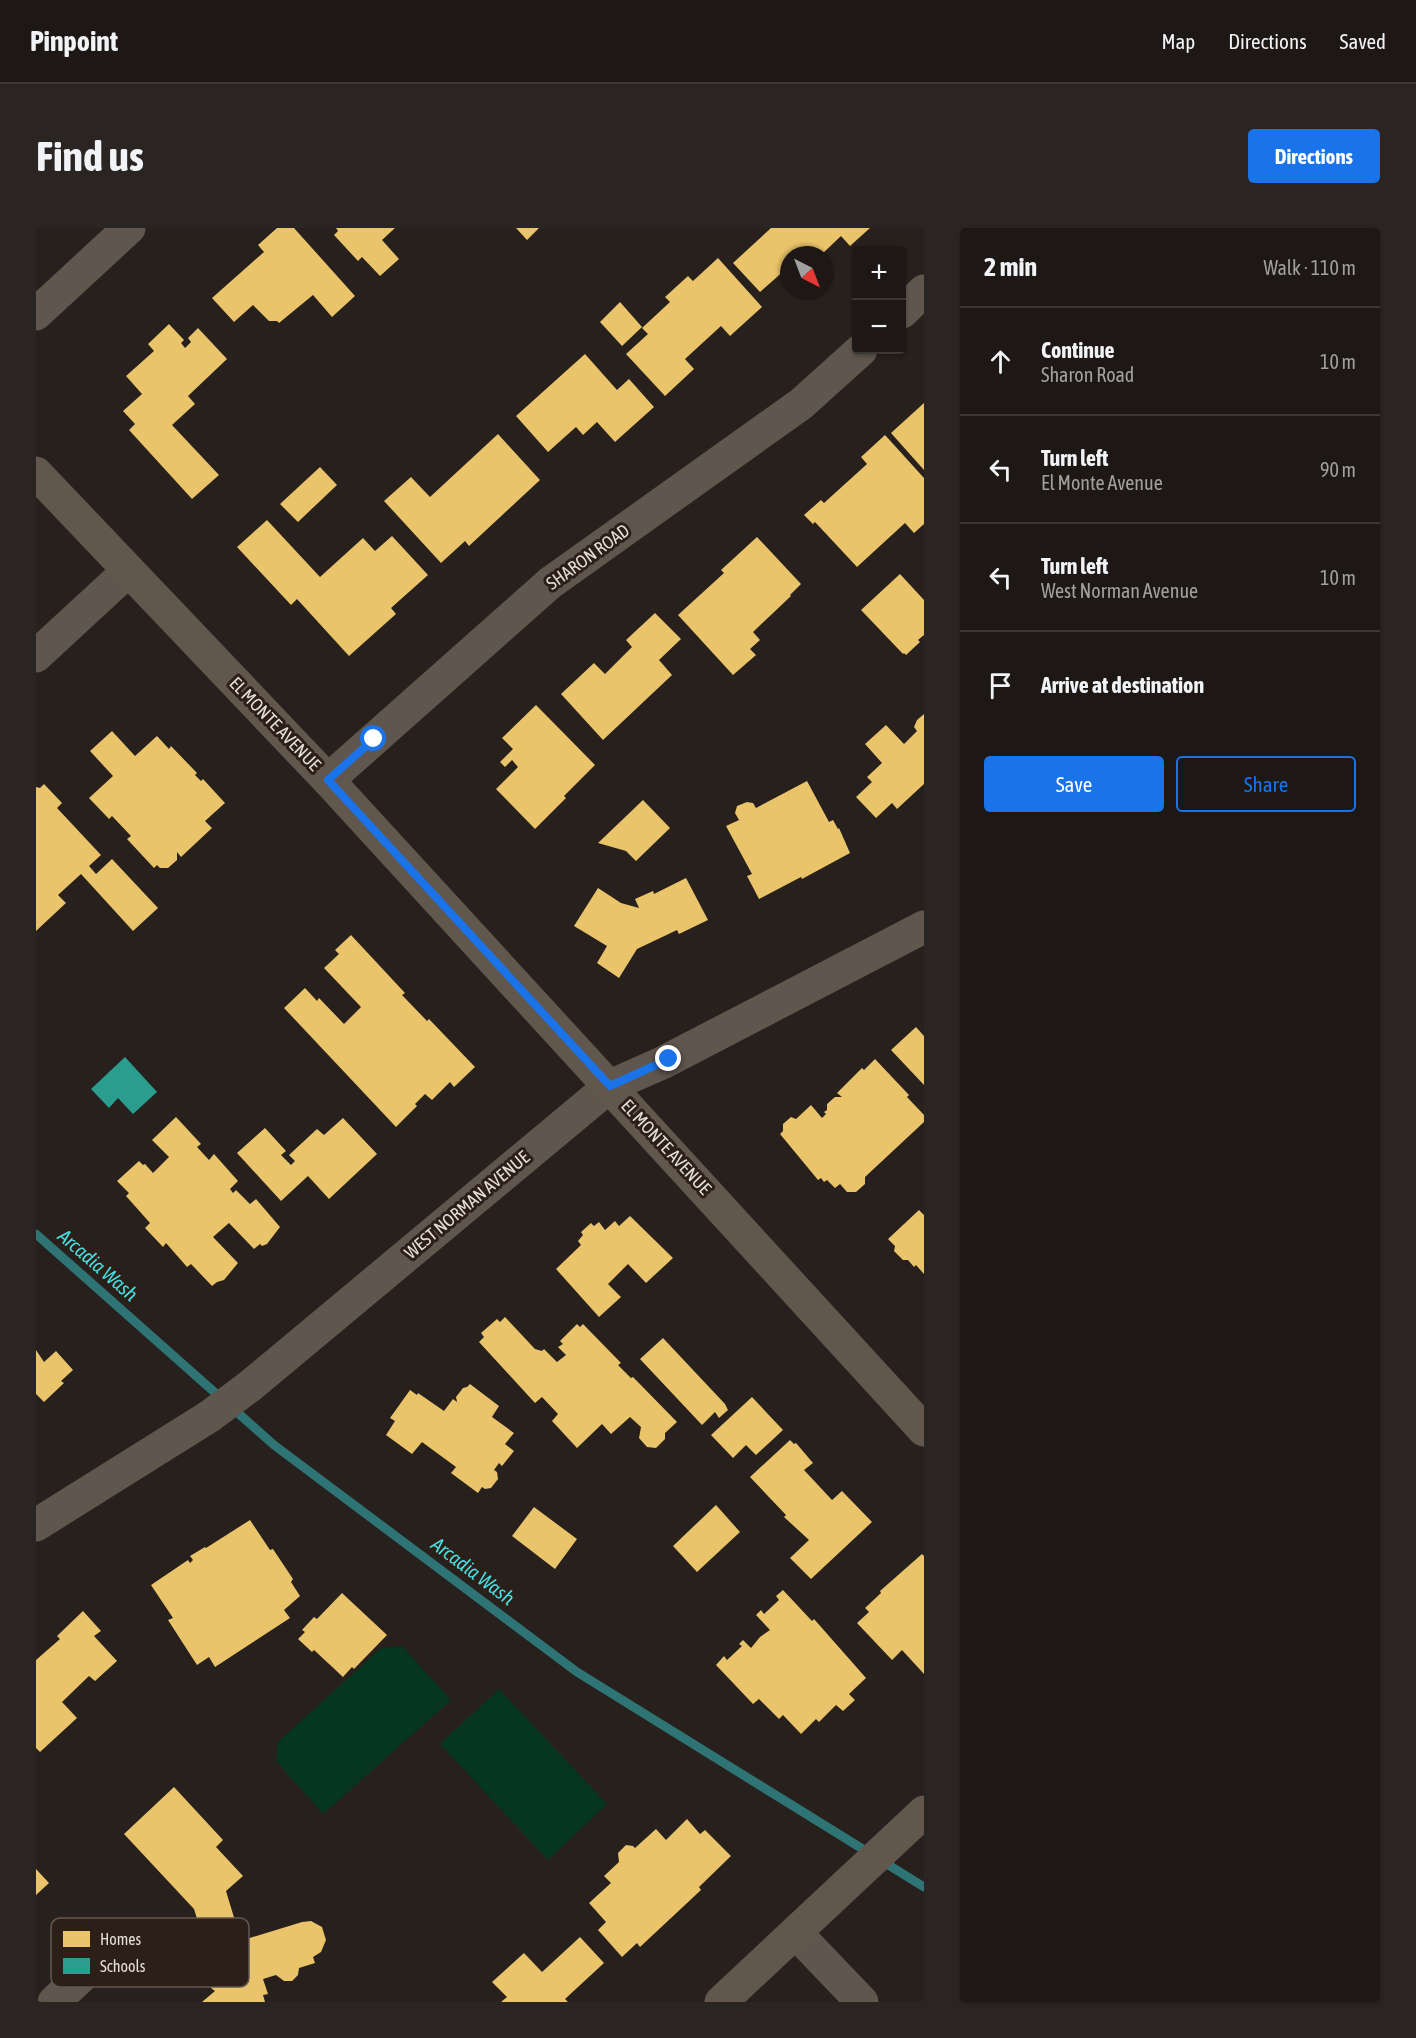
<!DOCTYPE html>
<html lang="en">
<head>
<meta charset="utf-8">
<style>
  body { margin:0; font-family:"Asap Condensed",sans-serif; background:#2a2522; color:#f1f3f6 }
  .controls { position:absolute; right:18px; top:18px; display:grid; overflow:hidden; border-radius:6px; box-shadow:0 2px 4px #0004 }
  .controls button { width:54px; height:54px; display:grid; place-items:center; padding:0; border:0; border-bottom:2px solid #3b3734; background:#1d1815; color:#f1f3f6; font:30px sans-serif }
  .compass { position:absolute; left:744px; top:18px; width:54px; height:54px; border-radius:50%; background:#1d1815; box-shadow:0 2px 4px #0004; rotate:138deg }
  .stop { position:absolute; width:18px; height:18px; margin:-14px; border:4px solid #1a73e8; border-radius:50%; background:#fff }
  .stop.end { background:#1a73e8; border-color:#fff; box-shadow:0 2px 6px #0008 }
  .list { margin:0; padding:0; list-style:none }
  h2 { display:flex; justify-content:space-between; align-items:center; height:78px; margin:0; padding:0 24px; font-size:26px }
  h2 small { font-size:20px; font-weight:400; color:#a0a0a0 }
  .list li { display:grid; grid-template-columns:39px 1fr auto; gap:18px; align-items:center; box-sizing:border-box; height:108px; padding:0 24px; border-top:2px solid #3b3734 }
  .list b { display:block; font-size:22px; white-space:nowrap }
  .list p { margin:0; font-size:20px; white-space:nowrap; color:#a0a0a0 }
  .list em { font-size:20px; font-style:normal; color:#a0a0a0 }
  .actions { display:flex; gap:12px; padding:18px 24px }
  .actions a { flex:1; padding:14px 0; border:2px solid #1a73e8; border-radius:6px; text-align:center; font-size:21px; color:#1a73e8 }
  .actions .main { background:#1a73e8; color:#fff }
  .icon { flex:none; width:33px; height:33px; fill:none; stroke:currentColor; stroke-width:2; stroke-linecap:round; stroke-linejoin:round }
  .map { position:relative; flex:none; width:888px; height:1774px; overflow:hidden; border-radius:6px }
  header { display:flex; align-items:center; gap:36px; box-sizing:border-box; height:84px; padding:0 30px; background:#1d1815; border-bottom:2px solid #3b3734 }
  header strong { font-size:28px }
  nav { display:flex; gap:33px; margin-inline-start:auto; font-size:21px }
  .intro { display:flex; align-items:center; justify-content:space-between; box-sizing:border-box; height:144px; padding:0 36px }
  h1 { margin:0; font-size:42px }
  .button { padding:15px 27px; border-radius:6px; background:#1a73e8; color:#fff; font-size:21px; font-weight:700 }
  main { display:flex; gap:36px; padding:0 36px }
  aside { flex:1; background:#1d1815; border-radius:6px; box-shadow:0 2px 4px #0004 }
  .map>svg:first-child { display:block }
</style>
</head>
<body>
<header>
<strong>Pinpoint</strong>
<nav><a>Map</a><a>Directions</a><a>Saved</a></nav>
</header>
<div class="intro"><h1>Find us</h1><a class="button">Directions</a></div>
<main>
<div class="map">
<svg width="888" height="1774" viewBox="0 0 888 1774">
  <rect width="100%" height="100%" fill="#27201c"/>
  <path fill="#06361f" d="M366,1418L415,1472L287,1586L240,1533L242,1514L345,1420Z
    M463,1461L571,1576L512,1632L404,1516Z"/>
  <path fill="#e9c46a" d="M241,0H258L319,68L296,89L277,67L243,95L241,93H233L217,77L198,94L176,70L228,24L222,17Z
    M300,0H359L346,12L363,31L344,48L326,29L322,33L298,7L302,3Z
    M480,0H503L491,12Z
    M735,0H834L814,18L805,8L785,27H753V44L750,41L724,64L697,35Z
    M682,30L726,79L694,108L685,98L649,131L658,141L629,168L590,126L612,106L606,100L634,74L629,69L652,48L657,53Z
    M584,74L606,99L586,118L564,94Z
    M133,96L148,112L145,115L149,120L155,114L152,110L162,100L191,131L152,168L159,176L136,197L183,247L156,271L93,202L99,196L87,183L106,166L90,148L118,123L112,116Z
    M549,126L581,162L593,151L618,179L579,214L561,194L547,207L540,199L512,224L480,188Z
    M888,175V242L855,205Z
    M462,206L504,252L433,318L429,313L405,335L348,273L375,249L394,269Z
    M849,207L888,250V296L878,305L869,295L821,339L779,294L777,296L768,287L785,272L788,275L831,236L825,229Z
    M284,239L301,257L262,294L244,276Z
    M231,292L284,349L327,310L339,323L356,308L392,347L355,380L360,386L313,428L261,371L255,377L201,319Z
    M721,309L765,356L754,367L755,368L717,404L724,412L714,421L720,427L697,447L642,387L688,345L685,342Z
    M864,346L888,372V407L882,412L884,414L870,427L868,425L867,426L825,382Z
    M619,385L645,411L623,432L636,447L567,512L525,466L558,435L569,446L596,419L590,412Z
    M500,477L559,537L528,568L530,570L499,601L460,561L482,539L476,532L469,539L464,534L477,521L466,510Z
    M888,486V556L861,581L856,575L840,590L820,569L836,554L831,549L846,535L829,516L850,497L868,516L881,503L878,499L881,492Z
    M76,503L99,528L121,508L133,521L135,518L161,545L159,547L165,553L167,551L189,575L169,593L176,600L145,629L141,624V632L132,640H124L121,637L118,640L91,611L95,608L76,588L73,591L53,570L77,548L54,523Z
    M771,553L793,594L797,592L802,601L803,600L814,625L766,651L765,649L723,671L711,648L716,646L690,598L703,592L699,585L701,578L711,574L717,575L720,580Z
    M8,556L26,575L21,580L65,627L53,638L60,646L76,631L122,680L97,703L45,646L22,667L30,675L0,703V559L4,560Z
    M607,572L634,600L600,633L590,623L562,615Z
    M650,650L672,692L643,706L641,702L601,721L583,750L561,735L571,718L538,698L562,660L585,675L603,680L599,671L617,663L618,666Z
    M315,707L369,765L366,767L391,793L393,791L439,839L418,859L414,854L396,872L389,866L379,876L381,878L360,899L248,780L269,760L281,773L283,770L308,796L325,779L288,740L303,726L299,722Z
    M880,799L888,808V857L855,822Z
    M839,831L873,867L871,869L888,887V894L829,949V956L820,964H811L804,956L799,960L791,952L788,954L785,950L782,952L744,906L747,903V896L755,889L760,891L775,877L786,890L790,886L788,884L791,882V876L799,869H806L801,865L826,840L828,842Z
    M140,889L165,916L161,919L173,932L178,926L202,953L194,961L197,965L200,962L214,976L220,971L244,999L231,1016L226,1018L224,1016L218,1021L193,995L177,1009L202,1035L188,1052L181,1054L176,1058L155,1036L151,1039L130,1015L127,1019L109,1000L114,995L90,968L93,965L81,953L103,933L107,937L109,936L117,945L133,929L116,912Z
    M307,890L341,926L293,971L272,948L245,973L201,925L229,900L250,923L245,927L255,937L259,933L253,927L281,901L288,907Z
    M883,982L888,987V1046L880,1037L878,1039L872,1032H867L858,1023L859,1018L852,1011Z
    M594,988L637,1030L610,1055L592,1036L572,1056L585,1069L563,1089L520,1041L545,1017L542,1013L547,1007L545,1004L555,995L558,998L563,994L569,1002L579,993L583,998Z
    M469,1089L499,1121L506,1123L508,1121L521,1134L530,1127L522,1119L527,1116L524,1113L541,1096L544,1099L547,1096L585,1135L582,1137L595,1150L597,1149L641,1194L629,1205V1211L620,1220L611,1219L603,1210L605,1199L594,1189L575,1206L566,1196L541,1220L516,1193L522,1186L506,1169L499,1175L443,1114L448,1109L445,1105L461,1091L464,1094Z
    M627,1110L689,1176L692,1182L683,1190L679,1184L666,1197L604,1131Z
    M0,1122L8,1134L20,1123L37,1142L25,1153L28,1155L8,1174L0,1166Z
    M434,1156L463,1178L456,1189L478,1205L469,1216L478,1223L466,1238L463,1235L458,1242L461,1244L462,1251L455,1260L449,1261L446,1259L442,1265L415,1245L420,1239L386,1214L376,1226L350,1207L359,1193L354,1190L374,1162L381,1167L382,1165L408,1183L417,1171L421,1174L420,1169L427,1160L431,1159Z
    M716,1169L747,1202L720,1227L710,1217L697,1230L675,1207Z
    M754,1212L758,1216L760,1215L777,1235L768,1242L796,1272L806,1263L836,1294L775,1351L754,1330L773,1312L748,1289L750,1287L714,1249Z
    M680,1277L704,1304L661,1344L637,1318Z
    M498,1279L541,1311L519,1341L476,1308Z
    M214,1292L234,1322L237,1321L257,1351L255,1354L264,1368L248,1382L254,1390L179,1439L173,1429L161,1437L132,1392L137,1390L115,1357L152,1332L154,1335L157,1332L154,1328L169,1319L170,1320Z
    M886,1326L888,1328V1446L866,1422L856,1432L821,1395L833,1384L829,1380L845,1365L844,1363Z
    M747,1362L776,1393L778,1391L830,1450L813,1466L819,1472L807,1483L800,1477L783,1494L780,1491L765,1506L747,1487L743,1491L723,1471L717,1476L680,1437L688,1428L691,1432L706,1418L703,1416L707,1412L715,1420L724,1409L734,1402L720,1387L725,1382L728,1386L743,1372L740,1368Z
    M306,1365L351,1407L318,1441L316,1439L307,1449L278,1422L276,1424L262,1411L269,1404L266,1402L278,1389L281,1391Z
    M47,1383L65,1403L58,1408L81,1433L59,1453L53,1448L26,1474L41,1490L4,1524L0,1520V1432L24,1411L21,1408Z
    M138,1559L187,1612L180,1619L207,1648L190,1663L200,1696L166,1707L158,1681L88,1606Z
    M651,1591L664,1606L669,1602L695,1628L663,1659L665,1662L604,1719L601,1715L586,1729L562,1702L570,1694L553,1675L575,1655L568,1648L583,1634L582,1625L590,1617L597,1618L599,1620L620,1601L630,1612Z
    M0,1641L13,1655L0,1667Z
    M275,1693L286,1699L290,1712L285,1724L277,1729L279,1735L263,1740L262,1747L256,1753H248L240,1747L227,1751L232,1766L227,1767L229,1774H166L179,1763L175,1760L165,1725L266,1694Z
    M544,1709L568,1735L529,1771L532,1774H465L471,1769L456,1754L488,1725L506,1744Z"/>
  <path fill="#2a9d8f" d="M89,829L121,864L97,886L82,870L73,880L55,861Z"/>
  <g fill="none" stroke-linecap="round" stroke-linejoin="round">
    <path stroke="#2e7475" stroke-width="9" d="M0,1006L238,1217L541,1444L888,1659"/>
    <path stroke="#5f564d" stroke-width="33" d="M866,84L888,63
      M0,86L93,0
      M0,428L92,343
      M292,552L514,355L765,176L825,122
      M0,1297L174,1188L214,1158L574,858L626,835L888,699
      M760,1705L826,1774
      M18,1774L49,1745"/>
    <path stroke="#62574d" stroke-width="33" d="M0,245L292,552L888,1202
      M685,1774L888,1584"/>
  </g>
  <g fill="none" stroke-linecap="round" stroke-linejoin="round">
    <path stroke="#1a73e8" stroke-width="8" d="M338,511L292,552L574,858L633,831"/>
  </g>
  <g text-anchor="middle" stroke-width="6" stroke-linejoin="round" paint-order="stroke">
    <g font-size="18" fill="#e6ded9" stroke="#2b1f18">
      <text transform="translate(552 329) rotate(-36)" y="6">SHARON ROAD</text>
      <text transform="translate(239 496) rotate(46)" y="6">EL MONTE AVENUE</text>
      <text transform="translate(630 919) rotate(47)" y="6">EL MONTE AVENUE</text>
      <text transform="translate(431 977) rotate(-40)" y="6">WEST NORMAN AVENUE</text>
    </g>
    <g font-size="20" font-style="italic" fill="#46dde1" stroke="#2b1f18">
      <text transform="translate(62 1037) rotate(41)" y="7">Arcadia Wash</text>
      <text transform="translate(437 1343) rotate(37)" y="7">Arcadia Wash</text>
    </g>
  </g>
  <rect x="15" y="1690" width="198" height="69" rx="9" fill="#2b1f18" stroke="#635852" stroke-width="1.5"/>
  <rect x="27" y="1703" width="27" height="16" fill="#e9c46a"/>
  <rect x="27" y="1730" width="27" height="16" fill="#2a9d8f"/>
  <g font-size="16" fill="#e6ded9">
    <text x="64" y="1717">Homes</text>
    <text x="64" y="1744">Schools</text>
  </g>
</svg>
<div class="controls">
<button>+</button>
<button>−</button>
</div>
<svg class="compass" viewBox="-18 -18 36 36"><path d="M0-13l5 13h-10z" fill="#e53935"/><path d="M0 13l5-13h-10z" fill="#a0a0a0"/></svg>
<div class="stop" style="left:338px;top:511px"></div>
<div class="stop end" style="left:633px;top:831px"></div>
</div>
<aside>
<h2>2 min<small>Walk · 110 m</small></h2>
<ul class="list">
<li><svg class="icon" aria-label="ahead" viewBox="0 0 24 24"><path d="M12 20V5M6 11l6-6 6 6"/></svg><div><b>Continue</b><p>Sharon Road</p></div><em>10 m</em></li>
<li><svg class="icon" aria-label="left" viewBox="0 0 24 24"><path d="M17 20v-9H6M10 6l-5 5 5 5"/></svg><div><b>Turn left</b><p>El Monte Avenue</p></div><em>90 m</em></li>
<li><svg class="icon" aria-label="left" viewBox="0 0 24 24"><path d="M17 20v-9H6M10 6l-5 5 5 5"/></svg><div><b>Turn left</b><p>West Norman Avenue</p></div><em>10 m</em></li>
<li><svg class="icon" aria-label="arrive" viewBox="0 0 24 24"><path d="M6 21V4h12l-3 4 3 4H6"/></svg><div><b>Arrive at destination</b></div></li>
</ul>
<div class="actions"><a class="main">Save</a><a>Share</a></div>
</aside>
</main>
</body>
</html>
